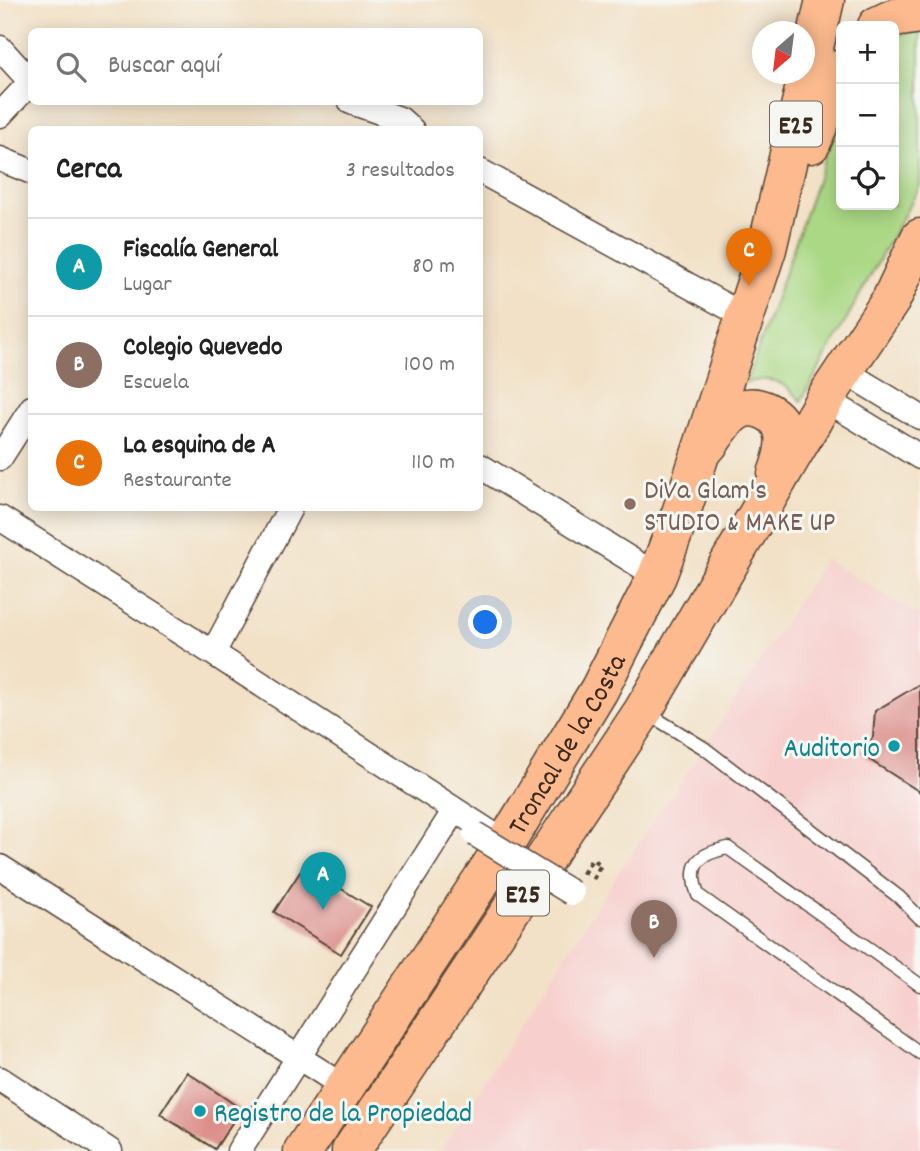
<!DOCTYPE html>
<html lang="es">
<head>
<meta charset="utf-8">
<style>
  body { margin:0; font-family:Dekko,sans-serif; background:#f6f6f6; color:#222 }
  .controls { position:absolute; right:21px; top:21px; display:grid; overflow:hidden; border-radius:10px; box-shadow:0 4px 18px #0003 }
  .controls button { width:63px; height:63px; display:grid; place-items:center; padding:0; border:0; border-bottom:2px solid #e0e0e0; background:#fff; color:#222; font:35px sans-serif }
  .compass { position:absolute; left:752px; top:21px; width:63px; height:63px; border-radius:50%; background:#fff; box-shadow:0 4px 18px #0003; rotate:208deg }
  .you { position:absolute; left:486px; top:623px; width:24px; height:24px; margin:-18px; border:5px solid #fff; border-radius:50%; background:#1a73e8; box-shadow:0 0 0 10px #1a73e833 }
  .badge { display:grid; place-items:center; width:46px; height:46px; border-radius:50%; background:#d93025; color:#fff; font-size:23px; font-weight:700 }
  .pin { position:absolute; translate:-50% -58px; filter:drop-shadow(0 2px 4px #0008) }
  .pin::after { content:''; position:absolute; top:37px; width:24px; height:21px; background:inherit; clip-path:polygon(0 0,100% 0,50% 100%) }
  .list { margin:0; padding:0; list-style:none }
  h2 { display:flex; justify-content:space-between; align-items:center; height:91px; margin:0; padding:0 28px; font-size:30px }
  h2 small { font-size:23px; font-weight:400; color:#767676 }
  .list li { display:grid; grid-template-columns:46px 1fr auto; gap:21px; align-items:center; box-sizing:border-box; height:98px; padding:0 28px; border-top:2px solid #e0e0e0 }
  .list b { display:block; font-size:26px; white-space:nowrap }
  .list p { margin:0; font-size:23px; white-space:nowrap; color:#767676 }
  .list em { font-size:23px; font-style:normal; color:#767676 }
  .icon { flex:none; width:38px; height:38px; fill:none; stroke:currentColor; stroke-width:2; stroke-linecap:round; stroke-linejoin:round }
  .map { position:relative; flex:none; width:920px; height:1151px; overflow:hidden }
  .search { position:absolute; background:#fff; box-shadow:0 4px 18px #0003; left:28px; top:28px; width:455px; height:77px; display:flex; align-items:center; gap:18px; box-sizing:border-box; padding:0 24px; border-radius:10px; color:#767676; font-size:26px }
  .panel { position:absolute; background:#fff; box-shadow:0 4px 18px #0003; left:28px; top:126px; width:455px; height:385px; border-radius:10px }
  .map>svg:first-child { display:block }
</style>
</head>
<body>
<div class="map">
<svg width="920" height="1151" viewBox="0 0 920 1151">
  <rect width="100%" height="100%" fill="#f6f6f2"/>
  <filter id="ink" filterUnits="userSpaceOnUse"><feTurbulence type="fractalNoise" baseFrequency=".0143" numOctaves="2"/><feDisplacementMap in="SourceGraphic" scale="14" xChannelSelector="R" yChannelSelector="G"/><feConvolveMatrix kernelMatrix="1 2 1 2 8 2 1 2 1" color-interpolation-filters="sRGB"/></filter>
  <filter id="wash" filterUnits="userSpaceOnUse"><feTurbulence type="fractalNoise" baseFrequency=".00686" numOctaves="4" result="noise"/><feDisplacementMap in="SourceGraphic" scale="28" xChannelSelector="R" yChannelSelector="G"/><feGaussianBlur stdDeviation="1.57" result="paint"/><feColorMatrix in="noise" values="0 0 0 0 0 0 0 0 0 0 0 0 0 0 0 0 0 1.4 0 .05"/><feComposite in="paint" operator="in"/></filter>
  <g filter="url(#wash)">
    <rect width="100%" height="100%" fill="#f2e1c6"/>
    <path fill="#f7d0ce" d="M825,559L920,615V1151H441L618,873L704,748Z"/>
    <path fill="#abd885" stroke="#738152" stroke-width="2" d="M920,32V186L801,401C784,381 771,375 746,383L841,113V205H894V35Z"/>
    <g id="blocks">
      <path fill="#dc8e8a" d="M920,684V792L862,755L873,737L875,711Z
        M304,866L371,907L341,954L274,912Z
        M187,1072L241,1109L215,1149L160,1114Z"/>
    </g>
  </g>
  <g filter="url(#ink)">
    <use href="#blocks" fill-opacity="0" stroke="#564537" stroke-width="2"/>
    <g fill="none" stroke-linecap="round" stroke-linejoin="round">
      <g stroke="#564537" stroke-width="15">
        <path id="lane" d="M647,713L704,748L899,897L920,918
          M920,985L728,848C698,854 687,864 698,895L920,1053"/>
      </g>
      <g stroke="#564537" stroke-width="27">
        <path id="street" d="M0,48L31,82L0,115
          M351,102L400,119L412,130
          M0,159L32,172
          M480,171L746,317
          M844,371L920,417
          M825,399L920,457
          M0,458L32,408
          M480,466L657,576
          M0,518L213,653L290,508
          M213,653L500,839
          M0,867L345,1087
          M0,1079L110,1151
          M239,1151L455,810"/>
      </g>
      <g stroke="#564537" stroke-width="41">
        <g id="highway">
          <path d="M877,26L894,18L920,14"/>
          <path d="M811,144L841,69"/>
          <path d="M708,445C716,434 725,418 737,411C755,401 782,414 784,435C786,447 781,463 777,474"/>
          <path id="s1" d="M303,1151L506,843L599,690L657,576L681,513L767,249L825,0"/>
          <path d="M351,1151L643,711L825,399L891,300L920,238"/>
        </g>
      </g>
      <path stroke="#564537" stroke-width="4.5" stroke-dasharray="5 5" stroke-linecap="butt" d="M583,874L592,859L601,865L593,879"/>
      <use href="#lane" stroke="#fff" stroke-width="12"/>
      <use href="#street" stroke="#fff" stroke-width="24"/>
      <use href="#highway" stroke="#fcba8e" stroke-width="38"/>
      <g stroke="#564537" stroke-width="27" stroke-linecap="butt">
        <path id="street-bridge" d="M475,834L572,893"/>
      </g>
      <use href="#street-bridge" stroke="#fff" stroke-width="24"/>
    </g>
  </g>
  <circle fill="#8d6e63" stroke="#f6f6f2" stroke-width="2.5" cx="630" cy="504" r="7"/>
  <g fill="#0f9aa8" stroke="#f6f6f2" stroke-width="2.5">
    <circle cx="894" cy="746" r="7"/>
    <circle cx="200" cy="1111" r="7"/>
  </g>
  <g text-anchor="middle" stroke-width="6" stroke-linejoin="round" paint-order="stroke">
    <g fill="#f6f6f2" stroke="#73675e" stroke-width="2">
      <rect x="770" y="101.5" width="52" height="45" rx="5"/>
      <rect x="497" y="870.5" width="52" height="45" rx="5"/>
    </g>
    <g font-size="26" font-weight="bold" fill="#3b2a1e">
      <text x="796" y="133">E25</text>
      <text x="523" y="902">E25</text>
    </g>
    <g font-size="28" fill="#785e54" stroke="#f6f6f2" text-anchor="start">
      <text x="644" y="498">DiVa Glam's<tspan x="644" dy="32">STUDIO &amp; MAKE UP</tspan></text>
    </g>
    <g font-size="28" fill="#3b2a1e" stroke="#f6f6f2">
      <text dy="10" stroke="none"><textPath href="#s1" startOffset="485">Troncal de la Costa</textPath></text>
    </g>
    <g font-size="28" fill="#0d838f" stroke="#f6f6f2" text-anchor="end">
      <text x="880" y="756">Auditorio</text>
      <text x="214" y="1121" text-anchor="start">Registro de la Propiedad</text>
    </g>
  </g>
</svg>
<div class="controls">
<button>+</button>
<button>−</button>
<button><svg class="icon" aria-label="locate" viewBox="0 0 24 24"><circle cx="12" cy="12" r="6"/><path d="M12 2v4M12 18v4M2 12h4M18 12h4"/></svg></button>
</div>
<svg class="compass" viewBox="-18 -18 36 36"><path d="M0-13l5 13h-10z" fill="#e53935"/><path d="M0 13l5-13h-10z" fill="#767676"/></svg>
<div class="you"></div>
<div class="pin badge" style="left:323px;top:910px;background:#0f9aa8">A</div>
<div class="pin badge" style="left:654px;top:958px;background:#8d6e63">B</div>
<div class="pin badge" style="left:749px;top:286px;background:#e8710a">C</div>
<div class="search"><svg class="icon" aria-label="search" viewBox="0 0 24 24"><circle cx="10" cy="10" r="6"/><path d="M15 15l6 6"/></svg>Buscar aquí</div>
<section class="panel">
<h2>Cerca<small>3 resultados</small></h2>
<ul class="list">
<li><span class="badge" style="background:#0f9aa8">A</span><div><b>Fiscalía General</b><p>Lugar</p></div><em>80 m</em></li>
<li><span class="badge" style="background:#8d6e63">B</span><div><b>Colegio Quevedo</b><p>Escuela</p></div><em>100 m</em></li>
<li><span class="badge" style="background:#e8710a">C</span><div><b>La esquina de A</b><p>Restaurante</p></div><em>110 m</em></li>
</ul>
</section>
</div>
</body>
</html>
